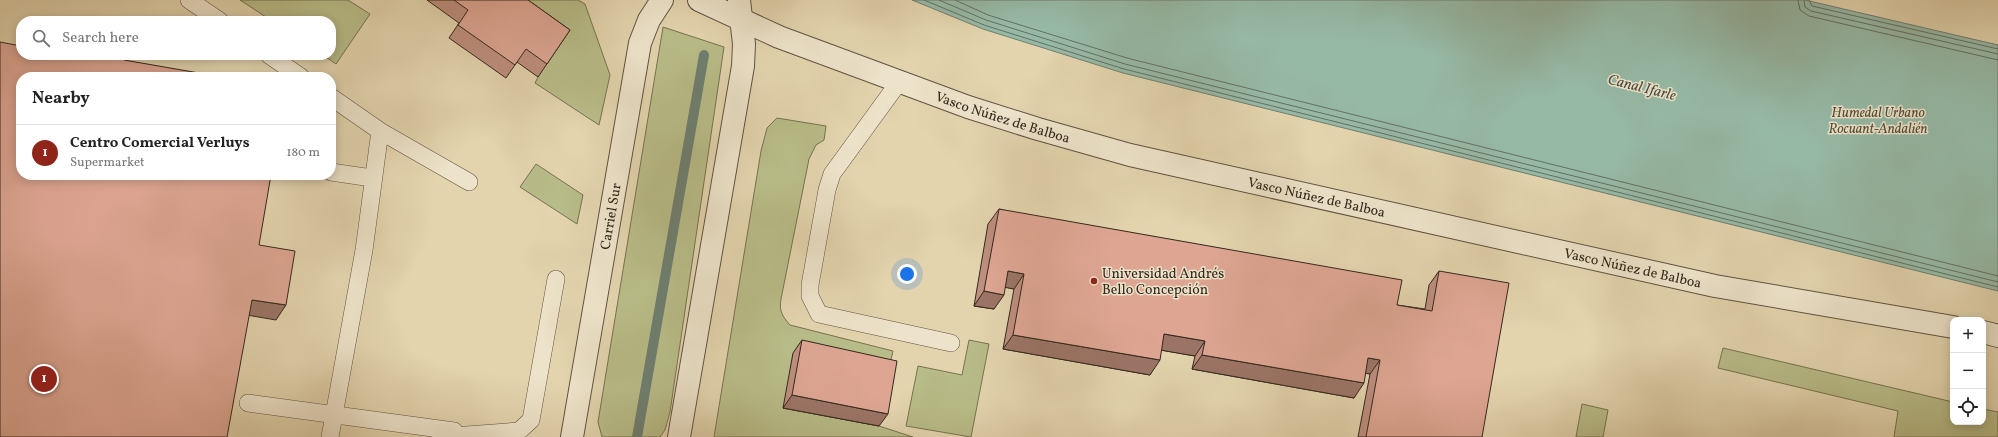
<!DOCTYPE html>
<html lang="en">
<head>
<meta charset="utf-8">
<style>
  body { margin:0; font-family:Vollkorn,serif; background:#f2f2f2; color:#222 }
  .controls { position:absolute; right:12px; bottom:12px; display:grid; overflow:hidden; border-radius:8px; box-shadow:0 2px 10px #0003 }
  .controls button { width:36px; height:36px; display:grid; place-items:center; padding:0; border:0; border-bottom:1px solid #e0e0e0; background:#fff; color:#222; font:20px sans-serif }
  .you { position:absolute; left:907px; top:274px; width:14px; height:14px; margin:-10px; border:3px solid #fff; border-radius:50%; background:#1a73e8; box-shadow:0 0 0 6px #1a73e833 }
  .badge { display:grid; place-items:center; width:26px; height:26px; border-radius:50%; background:#8f2418; color:#fff; font-size:13px; font-weight:700 }
  .pin { position:absolute; translate:-50% -50%; border:2px solid #fff; box-shadow:0 1px 4px #0006 }
  .list { margin:0; padding:0; list-style:none }
  h2 { display:flex; justify-content:space-between; align-items:center; height:52px; margin:0; padding:0 16px; font-size:17px }
  h2 small { font-size:13px; font-weight:400; color:#767676 }
  .list li { display:grid; grid-template-columns:26px 1fr auto; gap:12px; align-items:center; box-sizing:border-box; height:56px; padding:0 16px; border-top:1px solid #e0e0e0 }
  .list b { display:block; font-size:15px; white-space:nowrap }
  .list p { margin:0; font-size:13px; white-space:nowrap; color:#767676 }
  .list em { font-size:13px; font-style:normal; color:#767676 }
  .icon { flex:none; width:22px; height:22px; fill:none; stroke:currentColor; stroke-width:2; stroke-linecap:round; stroke-linejoin:round }
  .map { position:relative; flex:none; width:1998px; height:437px; overflow:hidden }
  .search { position:absolute; background:#fff; box-shadow:0 2px 10px #0003; left:16px; top:16px; width:320px; height:44px; display:flex; align-items:center; gap:10px; box-sizing:border-box; padding:0 14px; border-radius:16px; color:#767676; font-size:15px }
  .panel { position:absolute; background:#fff; box-shadow:0 2px 10px #0003; left:16px; top:72px; width:320px; height:108px; border-radius:16px }
  .map>svg:first-child { display:block }
</style>
</head>
<body>
<div class="map">
<svg width="1998" height="437" viewBox="0 0 1998 437">
  <rect width="100%" height="100%" fill="#e3d4ae"/>
  <filter id="stains"><feTurbulence type="fractalNoise" baseFrequency=".005" numOctaves="4"/><feColorMatrix values="0 0 0 0 .2 0 0 0 0 .09 0 0 0 0 .02 0 0 0 .5 -.17"/></filter>
  <radialGradient id="worn" r=".72"><stop offset=".6" stop-color="#630" stop-opacity="0"/><stop offset="1" stop-color="#630" stop-opacity=".3"/></radialGradient>
  <path fill="#b8bc88" stroke="#767253" d="M240,0H348L370,14L336,64L323,55H331V21H272Z
    M501,0H578L585,4L610,75L599,125L535,83L538,77Z
    M663,27L724,47L670,412L665,430L660,437H602L598,422Z
    M777,118L826,126L824,140L816,145L809,159L781,299C779,311 782,316 790,325L893,351L888,373L783,408L879,426L913,437H714L761,151L767,128Z
    M536,164L583,195L577,224L520,187Z
    M969,340L989,344L971,437L906,426L918,366L962,375Z
    M1723,348L1953,402V422H1983V409L1998,412V437H1894L1898,411L1718,368Z
    M1582,404L1608,410L1603,437H1576Z"/>
  <path fill="#96b9a6" stroke="#6e7f70" d="M912,0H1805L1998,45V291L1123,73L983,29Z"/>
  <g fill="none" stroke-linecap="round" stroke-linejoin="round">
    <path stroke="#647062" stroke-width="1" d="M924,0L984,25L1124,69L1998,287
      M939,0L986,20L1125,64L1998,282
      M955,0L988,15L1127,58L1998,276
      M1798,0L1800,10L1809,16L1998,60
      M1804,0L1805,7L1811,11L1998,54
      M1809,0L1812,6L1998,49"/>
    <path stroke="#6e7f70" stroke-width="10" d="M637,437L704,55"/>
    <g stroke="#5f5342" stroke-width="18">
      <path id="service" d="M189,0L220,21
        M269,55L301,77
        M899,82L832,174L827,190L810,285V296L819,314L951,343
        M331,97L380,131
        M331,172L372,178
        M248,403L454,431
        M330,437L364,250L380,131L469,182
        M440,437L519,431L531,420L556,279"/>
    </g>
    <g stroke="#5f5342" stroke-width="24">
      <g id="tertiary">
        <path id="s1" d="M699,0L779,37L968,107L1038,129L1130,155L1715,286L1953,327"/>
        <path d="M1983,332L1998,336"/>
        <path id="s2" d="M572,437L640,43L649,20L662,0"/>
        <path d="M679,437L743,66L744,44L739,0"/>
      </g>
    </g>
    <use href="#service" stroke="#ede3ca" stroke-width="17"/>
    <use href="#tertiary" stroke="#ede3ca" stroke-width="22"/>
  </g>
  <path fill="#be8e7e" stroke="#33281e" d="M427,0H528L570,30L538,77L517,62L506,78L449,38L459,23Z
    M999,209L1397,305L1425,309L1429,285L1439,271L1482,437H1358L1370,374L1366,373L1354,398L1192,369L1195,356L1161,350L1150,375L1003,349L1014,289L1005,287L994,309L974,306L988,224Z
    M802,340L879,426L783,408L793,353Z"/>
  <path fill="#9b7466" stroke="#33281e" d="M1008,271L1024,274L1014,289L998,286Z
    M984,291L1004,295L994,309L974,306Z
    M252,300L286,305L276,320L241,314Z
    M1164,334L1205,341L1195,356L1154,349Z
    M1013,335L1160,360L1150,375L1003,349Z
    M1202,355L1364,383L1354,398L1192,369Z
    M1368,358L1380,360L1370,374L1358,372Z
    M792,395L888,414L879,426L783,408Z"/>
  <path fill="#dda592" stroke="#33281e" d="M454,0H528L570,30L547,64L526,49L515,65L458,25L468,10Z
    M0,42L21,46V55H125L124,60L222,77H21V175H271L259,245L295,251L286,305L252,300L227,437H0Z
    M999,209L1402,280L1397,305L1432,311L1439,271L1509,283L1482,437H1366L1380,360L1368,358L1364,383L1202,355L1205,341L1164,334L1160,360L1013,335L1024,274L1008,271L1004,295L984,291Z
    M802,340L897,361L888,414L792,395Z"/>
  <circle fill="#8f2418" stroke="#ede3ca" stroke-width="1.5" cx="1094" cy="281" r="4"/>
  <g text-anchor="middle" stroke-width="3" stroke-linejoin="round" paint-order="stroke">
    <g font-size="14" font-style="italic" fill="#544d38" stroke="#ede3ca">
      <text x="1878" y="117">Humedal Urbano<tspan x="1878" dy="16">Rocuant-Andalién</tspan></text>
    </g>
    <g font-size="14" fill="#33281e" stroke="#ede3ca">
      <text dy="5" stroke="none"><textPath href="#s1" startOffset="326">Vasco Núñez de Balboa</textPath></text>
      <text dy="5" stroke="none"><textPath href="#s1" startOffset="650">Vasco Núñez de Balboa</textPath></text>
      <text dy="5" stroke="none"><textPath href="#s2" startOffset="224">Carriel Sur</textPath></text>
      <text dy="5" stroke="none"><textPath href="#s1" startOffset="974">Vasco Núñez de Balboa</textPath></text>
    </g>
    <g font-size="14" fill="#33281e" stroke="#ede3ca" text-anchor="start">
      <text x="1102" y="278">Universidad Andrés<tspan x="1102" dy="16">Bello Concepción</tspan></text>
    </g>
    <g font-size="15" font-style="italic" fill="#4c4c40" stroke="#ede3ca">
      <text transform="translate(1642 87) rotate(14)" y="5">Canal Ifarle</text>
    </g>
  </g>
  <rect width="100%" height="100%" filter="url(#stains)"/>
  <rect width="100%" height="100%" fill="url(#worn)"/>
</svg>
<div class="controls">
<button>+</button>
<button>−</button>
<button><svg class="icon" aria-label="locate" viewBox="0 0 24 24"><circle cx="12" cy="12" r="6"/><path d="M12 2v4M12 18v4M2 12h4M18 12h4"/></svg></button>
</div>
<div class="you"></div>
<div class="pin badge" style="left:44px;top:379px">1</div>
<div class="search"><svg class="icon" aria-label="search" viewBox="0 0 24 24"><circle cx="10" cy="10" r="6"/><path d="M15 15l6 6"/></svg>Search here</div>
<section class="panel">
<h2>Nearby<small></small></h2>
<ul class="list">
<li><span class="badge">1</span><div><b>Centro Comercial Verluys</b><p>Supermarket</p></div><em>180 m</em></li>
</ul>
</section>
</div>
</body>
</html>
